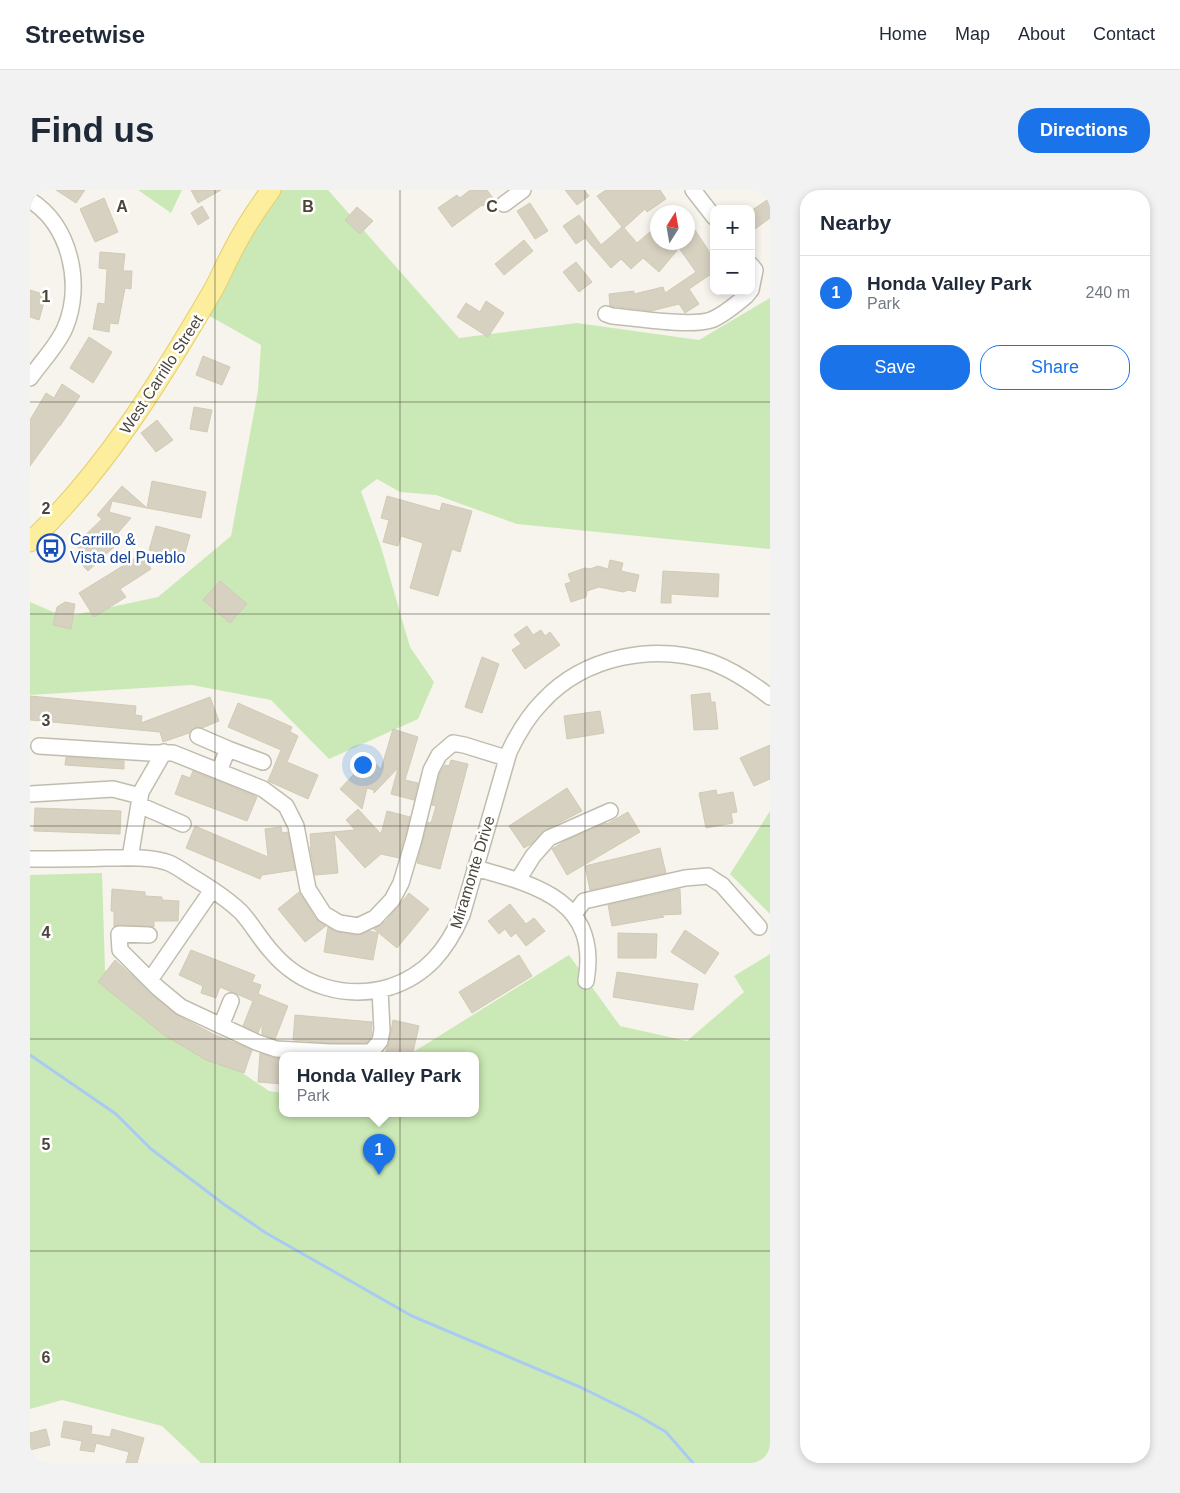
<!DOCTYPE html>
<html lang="en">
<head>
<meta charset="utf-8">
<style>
  body { margin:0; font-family:Arial,sans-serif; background:#f2f2f3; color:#1f2937 }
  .controls { position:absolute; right:15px; top:15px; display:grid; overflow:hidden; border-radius:10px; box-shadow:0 2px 8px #0003 }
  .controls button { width:45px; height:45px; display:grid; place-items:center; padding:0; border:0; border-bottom:1px solid #e0e1e3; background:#fff; color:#1f2937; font:25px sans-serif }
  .compass { position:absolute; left:620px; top:15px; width:45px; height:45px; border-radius:50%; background:#fff; box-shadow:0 2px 8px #0003; rotate:11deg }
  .you { position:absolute; left:332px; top:574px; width:18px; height:18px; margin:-12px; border:4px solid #fff; border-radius:50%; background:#1a73e8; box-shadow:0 0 0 8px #1a73e833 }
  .badge { display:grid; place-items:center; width:32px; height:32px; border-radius:50%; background:#1a73e8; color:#fff; font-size:16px; font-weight:700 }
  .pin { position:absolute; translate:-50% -41px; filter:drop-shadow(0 1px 2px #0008) }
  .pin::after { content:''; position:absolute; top:26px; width:18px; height:15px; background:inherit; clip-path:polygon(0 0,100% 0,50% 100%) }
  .popup { position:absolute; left:249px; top:862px; width:200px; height:65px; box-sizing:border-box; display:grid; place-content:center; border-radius:10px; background:#fff; filter:drop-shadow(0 1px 4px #0005); font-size:16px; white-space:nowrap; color:#747a83 }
  .popup b { font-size:19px; color:#1f2937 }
  .popup::after { content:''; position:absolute; left:50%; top:100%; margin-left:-10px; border:10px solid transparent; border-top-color:#fff }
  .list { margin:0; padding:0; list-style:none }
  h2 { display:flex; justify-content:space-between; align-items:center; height:65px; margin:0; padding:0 20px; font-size:21px }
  h2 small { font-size:16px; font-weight:400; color:#747a83 }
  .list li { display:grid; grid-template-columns:32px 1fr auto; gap:15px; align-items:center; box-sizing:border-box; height:75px; padding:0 20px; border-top:1px solid #e0e1e3 }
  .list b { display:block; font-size:19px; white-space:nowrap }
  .list p { margin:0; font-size:16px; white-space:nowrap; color:#747a83 }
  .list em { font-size:16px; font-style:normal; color:#747a83 }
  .actions { display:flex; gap:10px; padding:15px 20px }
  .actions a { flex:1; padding:11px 0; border:1px solid #1a73e8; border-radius:20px; text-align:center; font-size:18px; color:#1a73e8 }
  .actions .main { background:#1a73e8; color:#fff }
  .map { position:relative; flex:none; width:740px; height:1273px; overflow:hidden; border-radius:20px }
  header { display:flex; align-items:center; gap:30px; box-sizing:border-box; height:70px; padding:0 25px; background:#fff; border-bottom:1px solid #e0e1e3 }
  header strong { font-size:24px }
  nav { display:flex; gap:28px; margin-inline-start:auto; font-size:18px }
  .intro { display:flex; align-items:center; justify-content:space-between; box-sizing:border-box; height:120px; padding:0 30px }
  h1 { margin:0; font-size:35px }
  .button { padding:12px 22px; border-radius:20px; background:#1a73e8; color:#fff; font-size:18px; font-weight:700 }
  main { display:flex; gap:30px; padding:0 30px }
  aside { flex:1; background:#fff; border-radius:20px; box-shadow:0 2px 8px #0003 }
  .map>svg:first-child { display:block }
</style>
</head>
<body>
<header>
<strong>Streetwise</strong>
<nav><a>Home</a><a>Map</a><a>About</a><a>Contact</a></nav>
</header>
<div class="intro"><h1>Find us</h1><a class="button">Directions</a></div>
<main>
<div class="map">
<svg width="740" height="1273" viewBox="0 0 740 1273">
  <rect width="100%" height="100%" fill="#f6f4ec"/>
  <path fill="#cbe9b6" d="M108,0H152L141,23Z
    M241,0H298L429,148L547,133L669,150L740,108V359L487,334L406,305L370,302L347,289L331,301L351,357L380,457L404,492L388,529L299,569L241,510L162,495L0,505V412L35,427L128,407L201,346L228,201L231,155L171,121Z
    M740,621V724L700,684Z
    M72,683L75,780L86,797L239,901L253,903V924H445V866H377L539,765L590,836L657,851L714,802L704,786L740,764V1273H171L132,1236L32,1210L0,1219V685Z"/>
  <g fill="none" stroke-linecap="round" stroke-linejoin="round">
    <path stroke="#aacbf1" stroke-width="3" d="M0,865L86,924L121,959L195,1015L236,1043L382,1126L550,1197L607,1225L636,1242L663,1273"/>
  </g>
  <path fill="#d7d1c1" stroke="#d2cab4" d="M26,0H55L46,13Z
    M161,0H191L168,13Z
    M440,0H457L463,8L453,16L452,15L422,37L408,18L427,5L430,8Z
    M535,0H554L559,6L547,15Z
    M576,0H630L636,9L617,22L615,19L594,38L607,53L628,35V52H658V45L665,40L684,69V82L659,99L669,114L655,123L649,114L621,121L580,116L579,104L604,101V104L633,97L635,103L666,82L649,58L629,82L613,68L601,79L591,69L581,78L555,48L546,54L533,36L549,25L571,55L592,37L567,6Z
    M74,8L88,42L65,52L50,19Z
    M740,8V28L721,42V21Z
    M500,13L518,41L505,49L487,21Z
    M172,16L179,28L168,35L161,23Z
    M327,17L343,31L330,44L315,30Z
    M494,50L503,61L474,85L465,74Z
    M70,62L95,64L93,81H102L101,99L95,98L88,134L80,133L79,142L63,139L68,113L75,114L77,79L69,78Z
    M546,72L562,92L549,102L533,82Z
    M0,100L16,105L9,130L0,127Z
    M456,111L474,123L458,147L427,127L436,113L450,122Z
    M59,147L82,162L63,193L40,178Z
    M173,166L200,177L192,195L166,185Z
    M32,194L50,206L30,236H29L0,276V230L16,203L24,208Z
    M164,217L182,220L177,242L160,239Z
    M127,230L143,250L126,262L111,243Z
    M122,291L176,302L171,328L117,318Z
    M92,296L117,318L82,311L79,322L101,328L81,351L86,355L58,381L43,365L49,359L45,355L72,329L67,325Z
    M357,306L410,321L412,313L442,321L430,362L422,359L408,406L380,398L393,353L371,346L368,356L353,352L359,330L351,328Z
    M126,336L160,345L153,370L119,360Z
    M112,364L121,379L90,399L96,407L64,427L49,403Z
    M580,370L593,373L591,381L609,385L605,402L599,400L593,402L569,397L557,401L556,407L541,412L535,394L541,392L538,384L555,378L560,379L568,376L578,379Z
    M633,381L689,384L688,407L641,404V413H631Z
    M190,391L217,414L200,433L173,410Z
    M35,412L45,414L41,439L23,435L27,417Z
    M497,436L503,445L511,440L515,446L520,442L530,455L495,479L482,460L491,454L484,445Z
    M452,467L469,474L452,523L435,517Z
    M680,503L681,512H685L688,539L664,540L661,505Z
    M0,506L106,516L105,525L112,526L111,533L180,507L189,531L172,538L166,537L159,543L133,552L130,542L0,530Z
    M208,513L262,537L260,542L268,546L257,572L288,585L278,609L238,591L251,560L198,537Z
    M570,521L574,543L537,549L534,526Z
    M363,539L388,547L375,590L388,593L384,610L361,604L368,578L344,603V600L337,598L332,619L310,599L339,568L351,579Z
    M740,555V589L724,596L710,568Z
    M36,567L94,571V579L35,575Z
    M421,570L438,574L410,679L387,673L398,632L401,633L406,616L402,615L410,583L415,575L419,576Z
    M163,581L227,607L217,631L145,604L152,585L160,588Z
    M537,598L552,621L515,640L501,654L494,658L479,636Z
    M686,600L687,605L703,602L707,622L701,623L703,633L676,638L669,603Z
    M5,618L91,621L90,644L4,641Z
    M328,619L351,644L357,621L380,627L369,668L351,664L335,678L304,643L308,683L285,685L280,657H281L280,644L325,640L316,630Z
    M598,622L610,642L537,685L522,659L535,651L576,633L577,634Z
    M165,636L238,667L235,639L251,637L252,643L258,642L265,680L232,685L230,689L156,658Z
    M630,658L636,683L560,700L555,676Z
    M82,699L115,702V706L132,707V710L149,711L148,731H124V737L89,735L84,737V721H81Z
    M650,699L651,724L631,725L634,727L582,736L578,715Z
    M269,702L286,729L296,736L275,752L248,719Z
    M379,703L399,719L367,758L344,739L356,731Z
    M480,714L496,734L504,728L515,741L496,756L486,743L481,747L475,739L469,744L458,731Z
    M298,737L307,742L327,745L339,741L348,743L343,770L294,762Z
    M655,740L689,763L675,784L641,762Z
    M588,743L627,744L626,768H588Z
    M161,760L225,785L222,792L231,795L228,804L258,816L245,849L232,844V836L231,835L228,843L213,836L223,811L190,797L186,808L171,803L173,796L149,785Z
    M489,765L502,786L442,823L429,802Z
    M85,770L145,824L185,845L222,860L214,883L176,870L134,845L68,792Z
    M587,782L668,794L663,820L583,807Z
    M265,825L342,832L341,847L337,853H300L263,850Z
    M363,830L389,836L382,866H354L359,853Z
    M230,863L243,868L253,869V894L228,892Z
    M34,1231L62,1236L61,1244L80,1247L82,1239L114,1248L107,1273H96L99,1262L66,1253L64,1262L50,1260L52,1251L31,1247Z
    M16,1239L20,1255L0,1260V1243Z"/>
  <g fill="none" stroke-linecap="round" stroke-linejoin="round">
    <g stroke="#c1bdae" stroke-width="18">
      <path id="minor" d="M663,0L684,27
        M0,10C41,36 53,95 35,138C27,156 12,171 0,188
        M474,14L493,0
        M721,75L725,80L721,100
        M576,124L582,126C606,128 661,137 681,130C694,125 706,114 716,106L720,101
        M168,546L198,559
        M9,556L120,563H143L233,599L256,616L266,636L278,699L294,724L309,733L328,736L345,728L362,710L371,693L384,649L401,580L409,565L423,553L434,555L476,568
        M189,581L198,559L233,572
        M0,604L83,599L110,606
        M109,615L153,634
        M100,668L111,602L134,562
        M0,669C25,669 50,669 76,668C94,668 122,666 139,673C146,676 153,681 159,685C177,696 195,707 211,722C222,734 230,749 241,761C270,796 316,810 360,797C397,785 417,759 432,725L479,562C488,543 498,526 513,511C555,466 624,453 681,472C703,480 722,493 740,507
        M445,678C507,695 570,711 556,791
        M488,690L503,666L519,648L580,621
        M544,724L554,711L655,688L678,686L692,695L729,737
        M119,745L89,744L90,760L128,798L151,817L226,852L246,859L300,862H341L350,851L352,840L350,800
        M120,790L182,700
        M191,836L201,811"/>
    </g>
    <g stroke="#e4cf6c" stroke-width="21">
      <path id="major" d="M0,352C75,280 130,191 182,102C189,90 194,77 201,64C212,42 226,20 241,0"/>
    </g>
    <use href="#minor" stroke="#fff" stroke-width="15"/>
    <use href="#major" stroke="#fdee9d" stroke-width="19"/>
  </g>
  <path fill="none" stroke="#4a4639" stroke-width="1" stroke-opacity="0.55" d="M185,0V1273M370,0V1273M555,0V1273M0,212H740M0,424H740M0,636H740M0,849H740M0,1061H740"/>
  <defs>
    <g id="bus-ring" transform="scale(1.4375)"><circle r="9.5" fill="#fff" stroke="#1a4fb4" stroke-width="1.5"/><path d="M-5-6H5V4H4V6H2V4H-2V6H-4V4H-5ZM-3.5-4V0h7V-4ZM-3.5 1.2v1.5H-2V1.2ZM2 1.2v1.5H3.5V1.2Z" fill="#1a4fb4"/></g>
  </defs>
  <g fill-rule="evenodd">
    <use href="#bus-ring" x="21" y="358"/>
  </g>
  <g text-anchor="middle" stroke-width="5" stroke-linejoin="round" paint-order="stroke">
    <g font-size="16" fill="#4a4639" stroke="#fff">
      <text transform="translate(131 184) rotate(-57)" y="6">West Carrillo Street</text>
      <text transform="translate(442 682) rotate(-73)" y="6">Miramonte Drive</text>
    </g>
    <g font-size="16" fill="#164399" stroke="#fff" text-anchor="start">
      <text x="40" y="355">Carrillo &amp;<tspan x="40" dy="18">Vista del Pueblo</tspan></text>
    </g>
  </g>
  <g font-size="16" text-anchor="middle" font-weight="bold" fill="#4a4639" stroke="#fff" stroke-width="5" stroke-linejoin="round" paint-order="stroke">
    <text x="92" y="22">A</text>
    <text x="278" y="22">B</text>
    <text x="462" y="22">C</text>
    <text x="16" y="112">1</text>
    <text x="16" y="324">2</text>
    <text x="16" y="536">3</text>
    <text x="16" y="748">4</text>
    <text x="16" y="960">5</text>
    <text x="16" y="1173">6</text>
  </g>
</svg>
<div class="controls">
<button>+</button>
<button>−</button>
</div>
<svg class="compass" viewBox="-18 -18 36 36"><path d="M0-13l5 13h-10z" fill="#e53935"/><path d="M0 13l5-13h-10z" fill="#747a83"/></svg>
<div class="you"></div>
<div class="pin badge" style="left:349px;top:985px">1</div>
<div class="popup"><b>Honda Valley Park</b>Park</div>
</div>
<aside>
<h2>Nearby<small></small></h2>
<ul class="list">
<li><span class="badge">1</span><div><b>Honda Valley Park</b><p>Park</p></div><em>240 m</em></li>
</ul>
<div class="actions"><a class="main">Save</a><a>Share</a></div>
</aside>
</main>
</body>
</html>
